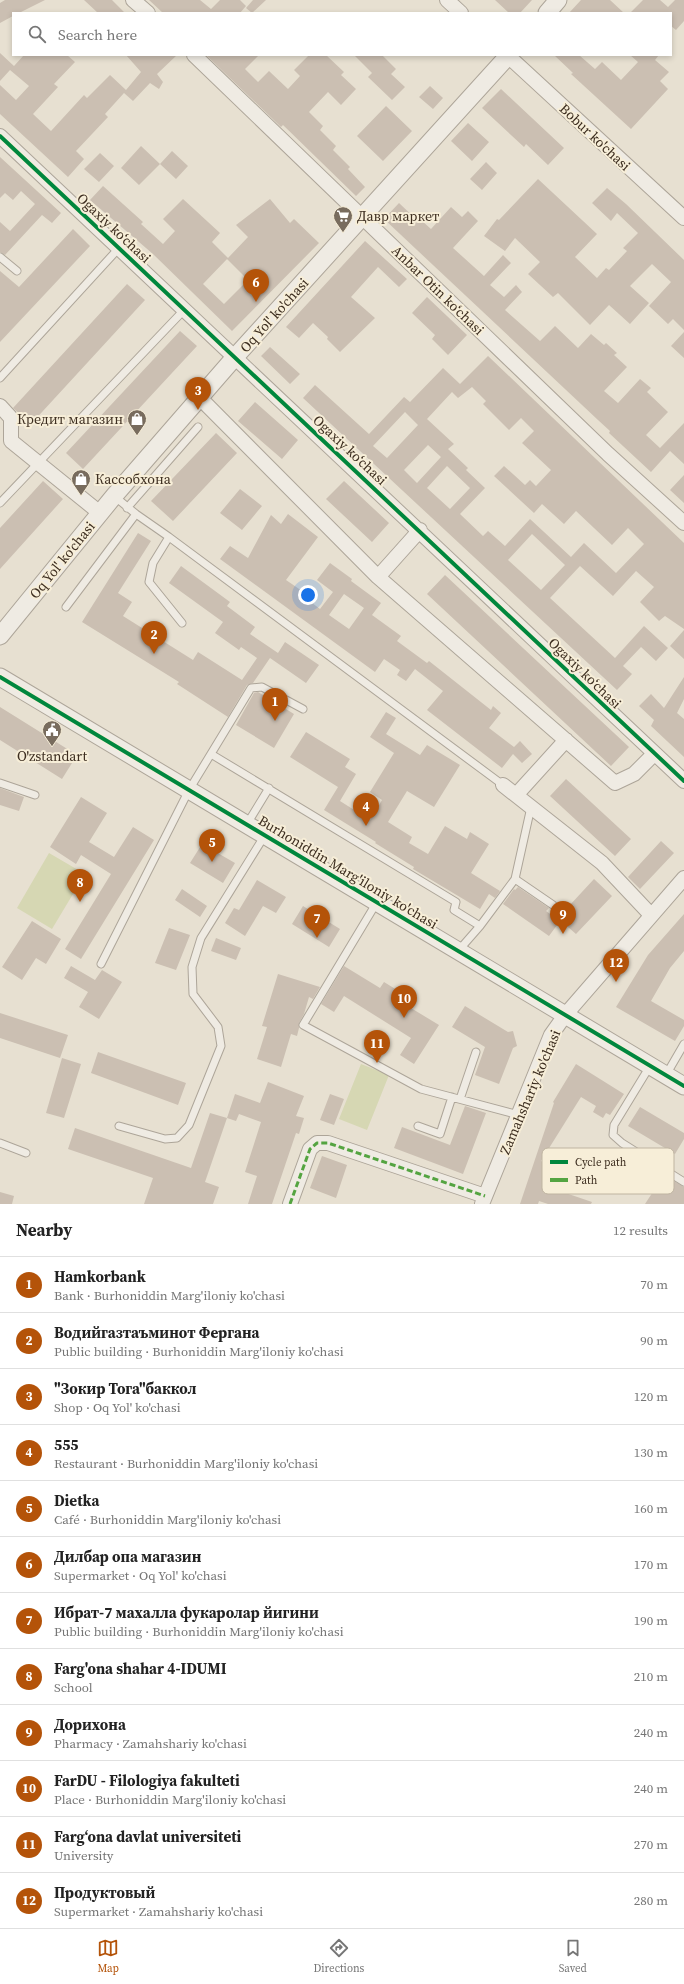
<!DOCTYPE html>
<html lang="en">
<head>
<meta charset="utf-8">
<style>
  body { margin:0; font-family:"Source Serif 4",serif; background:#f2f2f2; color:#222 }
  .you { position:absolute; left:308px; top:595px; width:14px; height:14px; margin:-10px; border:3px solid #fff; border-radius:50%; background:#1a73e8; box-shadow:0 0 0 6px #1a73e833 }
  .badge { display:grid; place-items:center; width:26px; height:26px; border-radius:50%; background:#b45309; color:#fff; font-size:13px; font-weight:700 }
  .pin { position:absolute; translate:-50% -33px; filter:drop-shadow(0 1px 2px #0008) }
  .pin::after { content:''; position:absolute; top:21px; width:14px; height:12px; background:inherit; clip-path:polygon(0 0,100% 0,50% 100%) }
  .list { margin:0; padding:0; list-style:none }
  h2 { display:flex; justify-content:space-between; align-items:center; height:52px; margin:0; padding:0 16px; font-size:17px }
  h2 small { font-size:13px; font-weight:400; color:#767676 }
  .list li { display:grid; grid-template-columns:26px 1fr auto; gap:12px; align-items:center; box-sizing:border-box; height:56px; padding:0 16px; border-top:1px solid #e0e0e0 }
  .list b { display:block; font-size:15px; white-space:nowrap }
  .list p { margin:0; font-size:13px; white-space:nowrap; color:#767676 }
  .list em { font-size:13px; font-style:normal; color:#767676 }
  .icon { flex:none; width:22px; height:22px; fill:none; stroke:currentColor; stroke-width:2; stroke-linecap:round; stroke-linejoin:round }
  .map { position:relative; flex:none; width:684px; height:1204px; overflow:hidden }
  .search { position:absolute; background:#fff; box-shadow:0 2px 6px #0003; left:12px; right:12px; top:12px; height:44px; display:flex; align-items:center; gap:10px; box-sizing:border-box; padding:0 14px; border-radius:0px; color:#767676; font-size:15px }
  .sheet { height:724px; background:#fff }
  nav { display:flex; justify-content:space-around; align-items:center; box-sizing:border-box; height:56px; border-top:1px solid #e0e0e0; background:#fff; font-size:11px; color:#767676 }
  nav a { display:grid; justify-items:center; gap:2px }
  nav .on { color:#b45309 }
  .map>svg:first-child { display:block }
</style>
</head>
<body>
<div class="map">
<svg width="684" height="1204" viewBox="0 0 684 1204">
  <rect width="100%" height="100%" fill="#e7e0d1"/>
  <path fill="#d6d7b3" d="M49,853L85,874L52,929L17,908Z
    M361,1064L389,1075L367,1130L339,1119Z"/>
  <path fill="#cbbfb2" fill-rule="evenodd" d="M5,0H45L19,13H13V16L0,23V3Z
    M84,0H112L125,13H98Z
    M149,0H200L211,9L220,0H240L246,6L240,13H163Z
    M253,0H266L252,13L246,8Z
    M495,0H532L520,13H509Z
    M581,0H610L624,13H569Z
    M643,0H660L668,7L675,0H684V21L676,30L671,26V13H630Z
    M0,53L14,66L24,55H67L75,62L54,84L58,87L33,114L51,131L84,95L87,98L110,75L126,90L141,72L126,55H177L157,74L163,82L159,89L150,83L133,101L124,93L105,114L108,117L76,151L84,159L68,177L0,114V85L16,100L29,86L10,70L0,81Z
    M206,55H259L245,69L258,82L269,71L288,89L300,76L294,70L309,55H326L344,72L341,75L356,89L341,105L328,92L309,112L323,126L320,130L336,146L333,150L350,167L348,169L365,187L356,196L283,125L281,127Z
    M354,55H382L396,69L391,74L405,87L392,100L368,77L372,73Z
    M554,55H579L595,69L602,62L621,80L638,62L630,55H659L655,60L669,72L660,81L668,89L631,129L571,74L573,73Z
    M430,86L443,98L433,109L419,97Z
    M501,89L564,148L548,165L526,144L524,147L482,108Z
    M386,106L412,131L383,161L357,136Z
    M468,123L489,142L472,161L451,141Z
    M141,146L160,164L139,185L121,168Z
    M172,151L188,166L176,179L160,164Z
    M100,153L114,166L99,182L84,169Z
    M0,157L61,213L52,223L42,215L5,255L0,252V222L10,231L35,204L21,191L13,200L5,193L0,198Z
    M486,162L497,173L482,190L470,179Z
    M538,179L597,234L575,257L597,278L606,268L609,270L627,251L623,248L638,233L617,213L611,221L592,203L607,188L626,204L684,260V330L673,319L668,324L649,306L671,282L652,264L630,286L649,303L630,324L609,305L590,325L558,293L553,297L528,274L540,262L515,238L505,251L484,236L497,219L499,220Z
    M103,186L143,222L141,224L163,244L175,231L163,219L183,199L220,233L212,242L228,258L248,237L236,225L270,199L290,223L294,219L319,243L232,331L153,254L90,200ZM228,258L227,259L248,280L224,304L203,284Z
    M399,203L419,222L421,220L431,229L451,207L462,217L468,211L478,221L453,248L484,276L503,255L511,263L490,285L504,297L516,285L522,292L505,310L540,341L555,326L578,348L591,334L604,345L606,343L617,353L614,355L627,367L604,391L618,403L640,379L651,388L647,392L668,412L646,435L660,448L684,423V464L670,451L651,472L609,433L610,431L598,420L384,219Z
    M73,229L90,246L0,342V271L19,287Z
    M365,241L407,279L399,287L378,267L351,297L375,318L340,352L327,339L328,337L313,323L299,338L286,327Z
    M127,284L145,300L31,424L13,408Z
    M427,297L467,335L448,355L432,339L435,335L412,313Z
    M180,331L197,346L83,469L66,453Z
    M684,332V358L671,346Z
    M270,347L300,374L290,384L261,356Z
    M488,356L684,543V629L665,616L659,621L640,602L654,587L636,571L613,596L580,566L550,598L615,658L644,626L668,648L656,661L641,647L623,666L632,674L617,690L303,398L315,385L369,434L404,397L410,402L443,368L460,384ZM472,387L486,401L483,404L509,430L521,418L534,431L522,443L551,470L536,486L530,480L525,485L504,466L494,476L534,513L542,504L564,524L576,511L612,545L628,528L644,544L616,573L584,543L571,557L530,519L505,546L488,531L483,536L460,514L485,488L466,470L468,468L448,449L454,444L427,419L452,392L458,398ZM405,412L418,425L387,458L373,446ZM428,445L441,457L417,483L404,470ZM447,466L470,488L450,509L427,488ZM532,534L565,565L541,590L508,560Z
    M255,402L298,440L282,459L238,421Z
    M216,433L237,453L173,521L151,501Z
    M684,475V503L670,490Z
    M43,481L63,499L0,569V528Z
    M344,481L389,523L372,542L326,499Z
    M240,489L262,506L242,530L220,513Z
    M288,514L318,537L286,580L305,593L303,596L320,609L333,592L317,580L330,563L352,579L351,581L381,603L372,615L401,636L397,641L427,663L429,661L491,710L493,706L501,713L489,728L514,747L520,741L532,754L522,763L513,754L502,768L427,710L443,691L415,669L406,681L397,675L400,670L384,659L375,672L220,559L230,546L248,558L271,515L281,524ZM344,594L364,608L349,629L329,615Z
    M138,533L151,541L118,593L132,602L123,616L193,660L198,652L242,680L257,658L241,647L239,650L215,633L223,622L169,583L181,566L230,602L227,606L255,627L250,634L278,653L285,642L319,665L306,683L270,658L253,683L247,685L228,717L177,684L179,682L82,622Z
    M445,575L629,747L611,766L427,594Z
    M684,630V659L670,646Z
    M684,677V699L677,713L684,719V757L651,726L654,720L639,706L651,694L664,708Z
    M258,692L294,714L274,748L236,725L254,693Z
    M0,707L77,755L62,779L0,740Z
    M386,712L396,718L386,734L420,755L427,745L460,765L434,807L407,791L388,822L412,837L409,843L428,854L445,826L467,839L470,832L489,844L471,873L500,891L495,898L489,894L480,909L413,869L414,867L375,843L376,842L324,810L338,787L290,757L306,732L350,759L345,767L356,774L340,801L370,820L382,800L370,792L394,753L370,737Z
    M566,779L631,839L615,856L550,796Z
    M0,788L24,797L19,811L0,805Z
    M81,797L107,813L89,842L114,857L133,827L154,840L81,959L65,949L111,874L81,855L76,864L50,847Z
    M661,841L674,853L640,889L628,877Z
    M202,844L235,863L223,883L190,863Z
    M594,879L612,896L576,934L561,921L572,909L569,906Z
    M257,880L286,897L276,913L263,906L245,936L225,923L234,908L239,910Z
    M518,887L549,908L546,911L560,921L549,936L503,904L514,889L515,890Z
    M182,889L207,906L200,917L175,900Z
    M303,906L340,929L329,947L292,924Z
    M684,914V951L670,968L651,1001L684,1020V1026L675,1041L616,1007L648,955Z
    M32,921L61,939L46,964L36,958L22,980L2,967Z
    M169,928L190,935L176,970L155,963Z
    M216,938L241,948L236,960L211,951Z
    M71,966L95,980L102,970L122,982L99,1019L79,1007L88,992L64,978Z
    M344,966L380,988L384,982L405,995L401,1002L439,1025L414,1064L400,1055L411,1038L344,996L334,1012L321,1004Z
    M278,974L320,987L313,999L309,997L304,1014L299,1023V1028L297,1036L291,1034L281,1067L257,1059L267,1027L262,1026Z
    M465,1006L508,1032L513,1031L517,1046L513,1048L499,1084L475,1075L485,1047L452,1027Z
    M0,1013L68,1035L60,1058L0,1038Z
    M98,1052L186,1083L178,1105L91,1073Z
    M62,1058L81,1064L64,1118L46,1113Z
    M576,1064L624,1094L610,1115L606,1113L603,1118L593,1112L596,1106L581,1097L541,1161L555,1169L548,1187L592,1202L591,1204H548L539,1201L538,1204H520L554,1103L553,1102Z
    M268,1082L304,1096L296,1116L304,1118L299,1134L296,1133L272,1204H248L257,1176L245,1172L261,1122L239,1114L236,1121L227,1118L235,1094L260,1103Z
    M330,1094L344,1099L334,1125L320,1120Z
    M465,1106L486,1113L463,1174L394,1148L402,1127L450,1145Z
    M640,1107L684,1133V1139L675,1154L628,1126Z
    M210,1113L227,1118L205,1182L219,1187L213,1204H144L153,1178L68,1149L75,1128L191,1168Z
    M322,1156L347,1165L336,1198L310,1188Z
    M664,1175L684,1187V1204H645Z
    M0,1192L14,1196L12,1204H0Z"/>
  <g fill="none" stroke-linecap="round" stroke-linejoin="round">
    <g stroke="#ada599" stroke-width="9">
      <path id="service" d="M0,257L17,271
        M0,378L119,248
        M114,496L136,514L169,537L503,785
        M0,503L185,309
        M127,508L198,427
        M169,537L153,563L149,582L182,623
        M66,607L136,514
        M211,754L456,902L454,910L480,926
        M0,783L35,795
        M247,824L269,788
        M515,879L553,905
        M377,902L303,1025L421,1089L519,1115
        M459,950L480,926L515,879L531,807
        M101,964L189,790L251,688L262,687L303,709
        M650,1066L614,1125L613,1135L622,1143L684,1182
        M666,1075L684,1044
        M460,1099L476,1052
        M119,1126L165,1139L177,1138L189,1125L221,1046L218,1027L193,994L192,967L201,938L265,835
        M418,1126L440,1134L452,1097
        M0,1143L26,1153"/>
    </g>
    <g stroke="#ada599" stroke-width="16">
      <path id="minor" d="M133,0L148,13
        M447,0L461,13
        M194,55L608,454L684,523
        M507,55L684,218
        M0,136L684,781
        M200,398L378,577L615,783L634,774L654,754
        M0,406L11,418V441L100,513
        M378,577L420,530
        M503,785L602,863L651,915
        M517,794L566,740
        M290,1204L310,1149L317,1143H328L485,1196
        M482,1204L551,1035L566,1014L684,878"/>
    </g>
    <g stroke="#ada599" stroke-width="19">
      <path id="tertiary" d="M547,13L558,0
        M0,636L114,496L235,357L509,55
        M0,677L684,1086"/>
    </g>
    <use href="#service" stroke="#efebe3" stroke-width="7"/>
    <use href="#minor" stroke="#efebe3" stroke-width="14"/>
    <use href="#tertiary" stroke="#efebe3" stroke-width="17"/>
    <path stroke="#54a441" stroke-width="3" stroke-dasharray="6 3" stroke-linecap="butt" d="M290,1204L310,1149L317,1143H328L485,1196"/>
    <g stroke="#f7eed8" stroke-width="6">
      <path id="cycleway" d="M0,136L684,781
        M0,677L684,1086"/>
    </g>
    <use href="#cycleway" stroke="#00873e" stroke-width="4"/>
  </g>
  <defs>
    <g id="supermarket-pin" transform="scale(1)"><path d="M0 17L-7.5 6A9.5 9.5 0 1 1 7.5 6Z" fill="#786c5e" stroke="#f7eed8"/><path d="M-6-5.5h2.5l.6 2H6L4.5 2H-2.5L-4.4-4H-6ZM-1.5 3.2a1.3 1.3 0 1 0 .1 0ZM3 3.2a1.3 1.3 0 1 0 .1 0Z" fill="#fff"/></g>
    <g id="shop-pin" transform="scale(1)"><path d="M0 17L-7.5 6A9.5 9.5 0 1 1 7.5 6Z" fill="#786c5e" stroke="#f7eed8"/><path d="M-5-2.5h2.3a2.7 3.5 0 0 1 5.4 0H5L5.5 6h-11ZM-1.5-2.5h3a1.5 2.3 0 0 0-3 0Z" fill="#fff"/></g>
    <g id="civic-pin" transform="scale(1)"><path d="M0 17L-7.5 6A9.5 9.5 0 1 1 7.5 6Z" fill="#786c5e" stroke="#f7eed8"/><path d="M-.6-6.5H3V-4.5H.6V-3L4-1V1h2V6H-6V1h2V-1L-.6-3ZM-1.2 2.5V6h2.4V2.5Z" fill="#fff"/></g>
  </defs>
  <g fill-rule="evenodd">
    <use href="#supermarket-pin" x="343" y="216"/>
    <use href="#shop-pin" x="137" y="419"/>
    <use href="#shop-pin" x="81" y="479"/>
    <use href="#civic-pin" x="52" y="730"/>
  </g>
  <g text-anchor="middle" stroke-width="4" stroke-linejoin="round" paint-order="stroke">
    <g font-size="14" fill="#3d2e20" stroke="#f7eed8">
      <text transform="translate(595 137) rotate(43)" y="5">Bobur ko'chasi</text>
      <text transform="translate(114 228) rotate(43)" y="5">Ogaxiy koʻchasi</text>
      <text transform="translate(438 290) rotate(44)" y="5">Anbar Otin koʻchasi</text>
      <text transform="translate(274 315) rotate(-48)" y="5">Oq Yol' ko'chasi</text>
      <text transform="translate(350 450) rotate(43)" y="5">Ogaxiy koʻchasi</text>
      <text transform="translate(62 560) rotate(-51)" y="5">Oq Yol' ko'chasi</text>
      <text transform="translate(585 673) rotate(44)" y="5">Ogaxiy koʻchasi</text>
      <text transform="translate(348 872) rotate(31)" y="5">Burhoniddin Marg'iloniy ko'chasi</text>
      <text transform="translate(530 1092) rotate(-67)" y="5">Zamahshariy ko'chasi</text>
    </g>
    <g font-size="14" fill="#3d2e20" stroke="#f7eed8" text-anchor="start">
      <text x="357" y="221">Давр маркет</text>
      <text x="123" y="424" text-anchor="end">Кредит магазин</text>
      <text x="95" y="484">Кассобхона</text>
      <text x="52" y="761" text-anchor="middle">O'zstandart</text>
    </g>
  </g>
  <rect x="542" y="1148" width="132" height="46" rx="6" fill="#f7eed8" stroke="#bfb4a1" stroke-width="1"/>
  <rect x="550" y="1160" width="18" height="4" fill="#00873e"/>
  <rect x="550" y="1178" width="18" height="4" fill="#54a441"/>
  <g font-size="11" fill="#3d2e20">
    <text x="575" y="1166">Cycle path</text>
    <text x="575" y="1184">Path</text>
  </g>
</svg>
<div class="you"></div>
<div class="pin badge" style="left:275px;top:721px">1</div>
<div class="pin badge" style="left:154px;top:654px">2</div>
<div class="pin badge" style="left:198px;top:410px">3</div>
<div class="pin badge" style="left:366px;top:826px">4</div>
<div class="pin badge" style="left:212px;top:862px">5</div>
<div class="pin badge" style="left:256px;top:302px">6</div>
<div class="pin badge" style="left:317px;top:938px">7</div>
<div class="pin badge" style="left:80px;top:902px">8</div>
<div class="pin badge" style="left:563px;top:934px">9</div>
<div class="pin badge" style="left:404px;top:1018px">10</div>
<div class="pin badge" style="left:377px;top:1063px">11</div>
<div class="pin badge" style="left:616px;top:982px">12</div>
<div class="search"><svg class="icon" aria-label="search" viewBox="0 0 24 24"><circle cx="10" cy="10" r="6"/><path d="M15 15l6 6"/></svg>Search here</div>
</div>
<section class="sheet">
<h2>Nearby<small>12 results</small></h2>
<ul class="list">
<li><span class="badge">1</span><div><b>Hamkorbank</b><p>Bank · Burhoniddin Marg'iloniy ko'chasi</p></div><em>70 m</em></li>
<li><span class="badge">2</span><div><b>Водийгазтаъминот Фергана</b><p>Public building · Burhoniddin Marg'iloniy ko'chasi</p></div><em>90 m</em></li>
<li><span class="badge">3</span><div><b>&quot;Зокир Тога&quot;баккол</b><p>Shop · Oq Yol' ko'chasi</p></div><em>120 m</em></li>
<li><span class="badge">4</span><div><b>555</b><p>Restaurant · Burhoniddin Marg'iloniy ko'chasi</p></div><em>130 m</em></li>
<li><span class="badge">5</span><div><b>Dietka</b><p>Café · Burhoniddin Marg'iloniy ko'chasi</p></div><em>160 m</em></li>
<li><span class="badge">6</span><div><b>Дилбар опа магазин</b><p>Supermarket · Oq Yol' ko'chasi</p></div><em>170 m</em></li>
<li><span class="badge">7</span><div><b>Ибрат-7 махалла фукаролар йигини</b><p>Public building · Burhoniddin Marg'iloniy ko'chasi</p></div><em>190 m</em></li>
<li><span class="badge">8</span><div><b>Farg'ona shahar 4-IDUMI</b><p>School</p></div><em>210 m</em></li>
<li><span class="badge">9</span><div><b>Дорихона</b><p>Pharmacy · Zamahshariy ko'chasi</p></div><em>240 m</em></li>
<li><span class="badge">10</span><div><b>FarDU - Filologiya fakulteti</b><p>Place · Burhoniddin Marg'iloniy ko'chasi</p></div><em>240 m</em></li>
<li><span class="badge">11</span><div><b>Fargʻona davlat universiteti</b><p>University</p></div><em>270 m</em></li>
<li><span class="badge">12</span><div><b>Продуктовый</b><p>Supermarket · Zamahshariy ko'chasi</p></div><em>280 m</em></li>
</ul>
</section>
<nav>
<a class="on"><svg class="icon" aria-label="map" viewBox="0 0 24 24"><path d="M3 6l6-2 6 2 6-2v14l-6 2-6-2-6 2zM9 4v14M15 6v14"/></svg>Map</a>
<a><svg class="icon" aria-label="directions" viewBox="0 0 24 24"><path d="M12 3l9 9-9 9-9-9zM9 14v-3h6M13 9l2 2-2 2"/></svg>Directions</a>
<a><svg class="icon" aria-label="saved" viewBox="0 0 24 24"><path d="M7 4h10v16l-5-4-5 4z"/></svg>Saved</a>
</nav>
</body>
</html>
